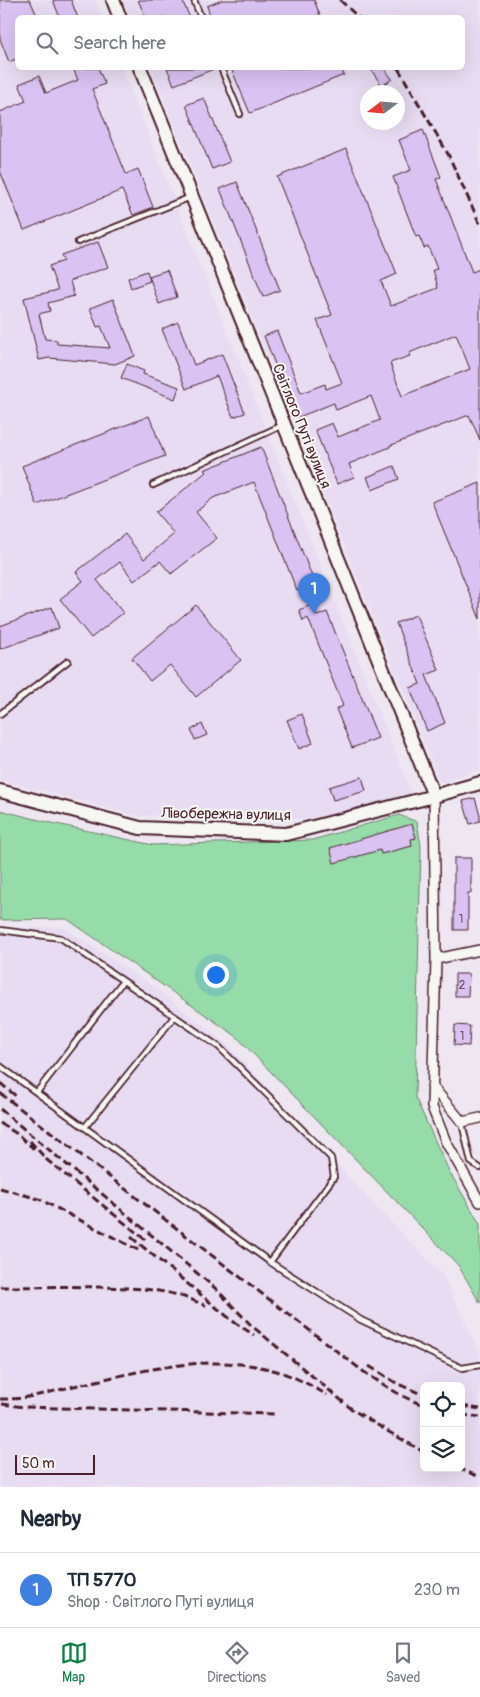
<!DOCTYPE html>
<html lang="en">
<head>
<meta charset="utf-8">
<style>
  body { margin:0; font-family:Pangolin,sans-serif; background:#f2f2f3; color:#1f2937 }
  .controls { position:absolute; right:15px; bottom:15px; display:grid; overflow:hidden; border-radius:8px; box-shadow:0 5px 20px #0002 }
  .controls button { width:45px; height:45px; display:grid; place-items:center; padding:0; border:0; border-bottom:1px solid #e0e1e3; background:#fff; color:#1f2937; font:25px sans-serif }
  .compass { position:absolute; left:360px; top:85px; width:45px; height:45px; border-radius:50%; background:#fff; box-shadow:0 5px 20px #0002; rotate:254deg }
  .scale { position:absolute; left:15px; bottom:12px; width:80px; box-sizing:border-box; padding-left:5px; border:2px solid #4a1f2b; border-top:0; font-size:14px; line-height:18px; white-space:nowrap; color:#4a1f2b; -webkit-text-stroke:4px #f6f6f2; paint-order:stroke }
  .you { position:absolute; left:215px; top:974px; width:18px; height:18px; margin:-12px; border:4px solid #fff; border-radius:50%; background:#1a73e8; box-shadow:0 0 0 8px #1a73e833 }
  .badge { display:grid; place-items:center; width:32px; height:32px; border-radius:50%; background:#0b8043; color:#fff; font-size:16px; font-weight:700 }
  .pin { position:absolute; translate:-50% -41px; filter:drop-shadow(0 1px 2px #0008) }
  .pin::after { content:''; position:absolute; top:26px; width:18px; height:15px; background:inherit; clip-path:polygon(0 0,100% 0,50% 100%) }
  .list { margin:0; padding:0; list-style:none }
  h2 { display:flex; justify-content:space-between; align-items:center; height:65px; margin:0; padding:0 20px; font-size:21px }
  h2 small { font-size:16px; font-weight:400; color:#747a83 }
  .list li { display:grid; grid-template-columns:32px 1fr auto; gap:15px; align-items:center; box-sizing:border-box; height:75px; padding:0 20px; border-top:1px solid #e0e1e3 }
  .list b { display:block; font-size:19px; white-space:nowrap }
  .list p { margin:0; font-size:16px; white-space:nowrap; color:#747a83 }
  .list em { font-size:16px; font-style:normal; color:#747a83 }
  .icon { flex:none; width:28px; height:28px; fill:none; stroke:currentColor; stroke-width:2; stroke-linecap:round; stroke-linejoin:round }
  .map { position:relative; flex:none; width:480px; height:1487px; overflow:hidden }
  .search { position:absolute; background:#fff; box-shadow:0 5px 20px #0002; left:15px; right:15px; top:15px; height:55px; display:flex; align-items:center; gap:12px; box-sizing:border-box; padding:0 18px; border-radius:8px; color:#747a83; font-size:19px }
  .sheet { height:140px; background:#fff }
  nav { display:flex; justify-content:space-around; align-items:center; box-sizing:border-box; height:70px; border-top:1px solid #e0e1e3; background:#fff; font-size:14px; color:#747a83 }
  nav a { display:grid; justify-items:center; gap:2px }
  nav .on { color:#0b8043 }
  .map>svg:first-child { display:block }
</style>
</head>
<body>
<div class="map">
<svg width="480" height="1487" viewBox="0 0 480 1487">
  <rect width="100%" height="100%" fill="#eee7f2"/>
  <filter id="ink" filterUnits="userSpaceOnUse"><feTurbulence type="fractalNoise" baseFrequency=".02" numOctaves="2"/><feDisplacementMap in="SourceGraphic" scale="10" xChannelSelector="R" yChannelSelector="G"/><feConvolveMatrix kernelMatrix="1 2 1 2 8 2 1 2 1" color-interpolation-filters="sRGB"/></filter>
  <g filter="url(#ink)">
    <path fill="#e8dcf2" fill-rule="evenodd" d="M0,0H95L102,17L18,18V68H122L412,794L319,819L138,816L0,780Z
      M123,0H480V770L440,782L151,68H462V18L130,17ZM368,92H398V122H368Z
      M63,927L156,988L229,1046L377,1208L443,1275L480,1354V1487H0V928ZM424,1386H461V1468H424Z"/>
    <path fill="#96dca9" stroke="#707e6a" d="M0,810L43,821L153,845L312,840L399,815L417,822L421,846L415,1097L449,1171L480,1224V1303L458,1265L236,1036L67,919L0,920Z"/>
    <path fill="#dac3f3" stroke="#4a1f2b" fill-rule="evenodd" d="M0,0H30L38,18H18V58L9,62L0,39Z
      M53,0H71L78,18H60Z
      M138,0H182L190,18H146Z
      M222,0H314L321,18H211L207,6Z
      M73,68H98L105,84L92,89L126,174L138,169L153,207L133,215L122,190L24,230L0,171V112L26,101L19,84L39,76L46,93L78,80Z
      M167,68H216L174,85Z
      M231,68H341L344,75L250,113Z
      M370,68H384L392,79L382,86Z
      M204,98L230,162L212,169L186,105Z
      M423,130L441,177L436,179L472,272L480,269V440L469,415L389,446L390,447L349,464L354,477L337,484L315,430L332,423L338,437L380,420L371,396L336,410L334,403L296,418L264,336L277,331L301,393L325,384L326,389L342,383L317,320L332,315L277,177L346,149L397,274L381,281L391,306L438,288L433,270L437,269L428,246L424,248L419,236L416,237L393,177L411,170L399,140ZM456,334L470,369L402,396L390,363L410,356L409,353Z
      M237,182L280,290L263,297L220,189Z
      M98,242L108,267L70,281L74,296L48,303L50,311L39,314L45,339L57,340V344L110,348L101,326L97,327L90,308L113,299L135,356L115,364L49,358L39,360L24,298L58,290L49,266L64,261L61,255Z
      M167,270L177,297L159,304L149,276Z
      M147,271L150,281L131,288L128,278Z
      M178,322L194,365L222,354L245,413L233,417L217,376L186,389L162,329Z
      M127,364L144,371L143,374L179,387L175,399L121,378Z
      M149,416L165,456L37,505L22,466Z
      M261,447L315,584L297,591L254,482L213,498L196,512L217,538L171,574L160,561L134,581L120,562L97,580L123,613L91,638L60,599L83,581L76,572L125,534L144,559L174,534L156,512L206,472L204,470Z
      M394,466L399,479L372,490L367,477Z
      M480,483V619L432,502Z
      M313,604L317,616L327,612L378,738L352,748L336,709L343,706L308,618L303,621L299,610Z
      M196,605L241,660L196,697L170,665L150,681L132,658Z
      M52,607L59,628L0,649V626Z
      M416,615L439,670L426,675L445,723L427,731L410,688L420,684L396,623Z
      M302,714L313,743L299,749L287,720Z
      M202,724L207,735L195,740L191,730Z
      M362,777L366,791L333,800L329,787Z
      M475,798L480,815V821L470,824L463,801Z
      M412,824L416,838L411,839L412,846L381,854L380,850L334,863L330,848Z
      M454,858H471V893H468V930H454Z
      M455,974H469L468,996H455Z
      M455,1025L470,1026L469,1046L454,1045Z"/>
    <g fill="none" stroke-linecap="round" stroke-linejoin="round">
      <g stroke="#4a1f2b" stroke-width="8">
        <path id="lane" d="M194,0L201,18
          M221,68L240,114
          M78,242L191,197
          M153,485L283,425
          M0,714L68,661
          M0,930L61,938L219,1047L331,1158L334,1177L270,1262
          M0,1066L270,1262L361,1320L462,1368L480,1365
          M37,1092L123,981
          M462,1123L471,1162L480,1168
          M85,1127L174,1017"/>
      </g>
      <g stroke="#4a1f2b" stroke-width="12">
        <path id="street" d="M434,796L436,959L432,1107L446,1142L480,1202
          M436,959L480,950
          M432,1086L462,1122L480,1118"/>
      </g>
      <g stroke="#4a1f2b" stroke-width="16">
        <path id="secondary" d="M113,0L120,18
          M140,68L434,796
          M0,791L140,828L286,834L434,796L480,783"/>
      </g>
      <use href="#lane" stroke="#f6f6f2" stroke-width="4.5"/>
      <use href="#street" stroke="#f6f6f2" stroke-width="9"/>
      <use href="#secondary" stroke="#f6f6f2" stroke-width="12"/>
      <path stroke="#4a1f2b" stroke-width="3" stroke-dasharray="8 4" stroke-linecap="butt" d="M340,0L359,18
        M398,68L448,154L480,224
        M0,1083L16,1096
        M0,1093L364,1372C383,1384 402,1398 424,1405
        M0,1109L215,1288L252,1326L353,1410L389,1432L424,1452
        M0,1123L17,1134L34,1149
        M30,1141L47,1160L148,1242
        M0,1188L39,1199L140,1251
        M131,1237L234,1322L254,1335
        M0,1287C32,1287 65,1286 97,1287C137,1288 170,1288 206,1306
        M369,1366L398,1384L424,1395
        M0,1399C26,1400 50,1392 74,1386C137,1372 204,1353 269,1369C290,1374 309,1384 327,1395
        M2,1404L24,1407L275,1414
        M461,1406L480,1409
        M461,1415L480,1417
        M458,1468L480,1477"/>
    </g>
  </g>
  <g text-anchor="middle" stroke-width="4" stroke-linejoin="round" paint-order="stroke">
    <g font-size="12" fill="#6e485d">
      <text x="461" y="923">1</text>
      <text x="462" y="989">2</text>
      <text x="462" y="1040">1</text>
    </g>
    <g font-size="15" fill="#4a1f2b" stroke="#f6f6f2">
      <text transform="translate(302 426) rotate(68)" y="5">Світлого Путі вулиця</text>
      <text transform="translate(226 814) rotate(1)" y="5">Лівобережна вулиця</text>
    </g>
  </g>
</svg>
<div class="controls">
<button><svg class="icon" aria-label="locate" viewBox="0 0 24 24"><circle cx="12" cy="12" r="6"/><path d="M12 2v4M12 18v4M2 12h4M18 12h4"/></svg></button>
<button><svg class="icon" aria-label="layers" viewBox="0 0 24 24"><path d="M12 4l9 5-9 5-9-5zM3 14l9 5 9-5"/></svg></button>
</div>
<svg class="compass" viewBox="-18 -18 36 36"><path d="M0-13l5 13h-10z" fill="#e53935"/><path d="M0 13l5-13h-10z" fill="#747a83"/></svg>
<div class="scale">50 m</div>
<div class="you"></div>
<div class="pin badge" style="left:314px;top:614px;background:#3f7fe0">1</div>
<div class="search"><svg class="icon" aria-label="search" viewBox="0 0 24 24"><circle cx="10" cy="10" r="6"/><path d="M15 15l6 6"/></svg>Search here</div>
</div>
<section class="sheet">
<h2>Nearby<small></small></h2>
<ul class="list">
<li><span class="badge" style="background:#3f7fe0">1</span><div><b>ТП 5770</b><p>Shop · Світлого Путі вулиця</p></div><em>230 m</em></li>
</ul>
</section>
<nav>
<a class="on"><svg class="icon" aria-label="map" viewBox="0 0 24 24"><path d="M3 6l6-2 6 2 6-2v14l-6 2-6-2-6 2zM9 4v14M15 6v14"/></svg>Map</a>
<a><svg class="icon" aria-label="directions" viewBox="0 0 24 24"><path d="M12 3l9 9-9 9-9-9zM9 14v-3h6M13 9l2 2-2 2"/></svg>Directions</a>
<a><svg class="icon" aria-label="saved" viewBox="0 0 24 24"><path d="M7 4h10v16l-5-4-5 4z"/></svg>Saved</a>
</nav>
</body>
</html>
